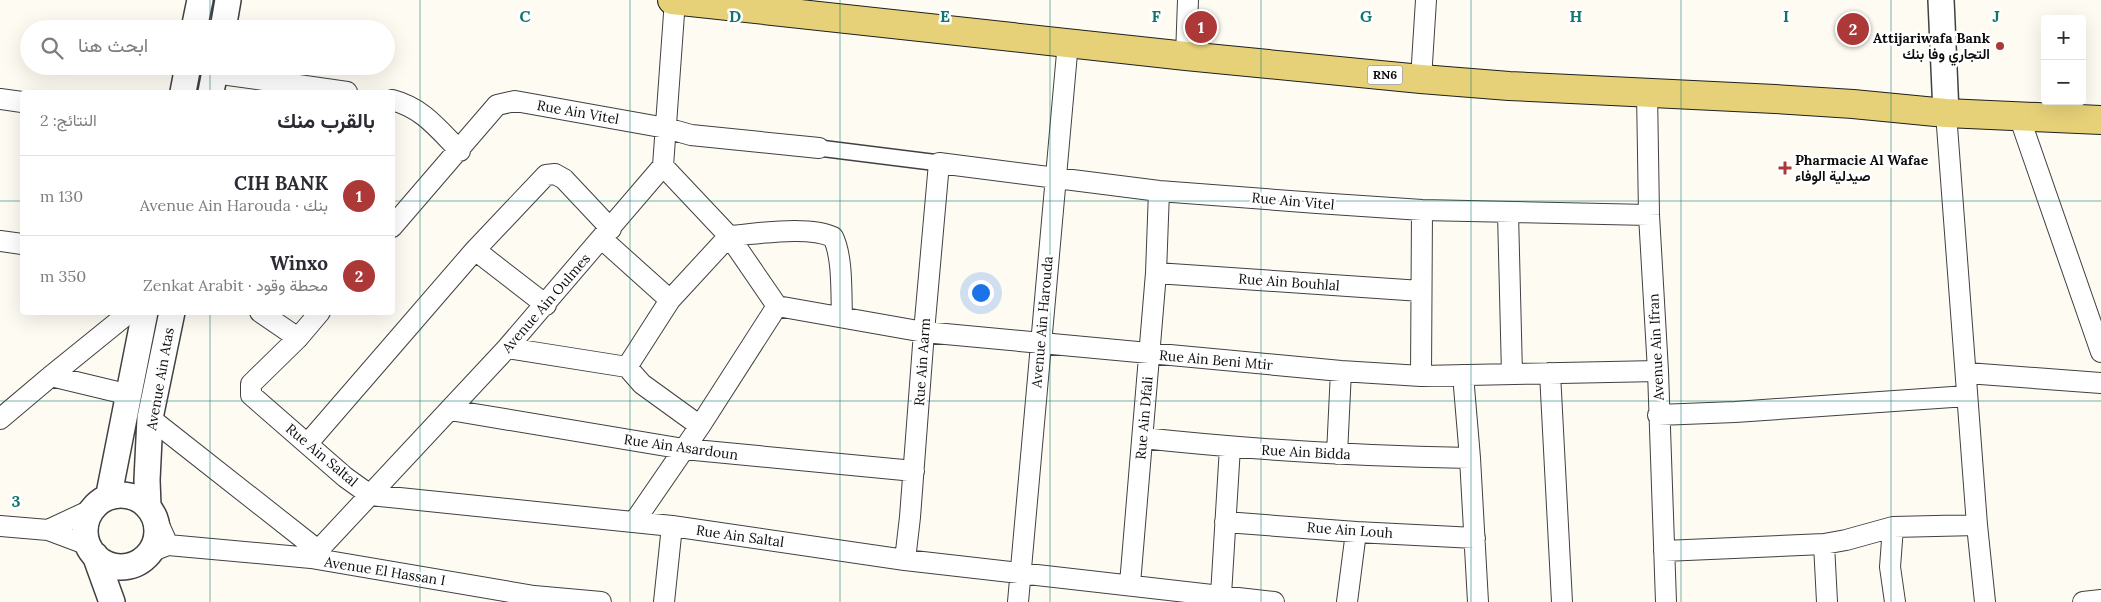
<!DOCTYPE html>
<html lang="ar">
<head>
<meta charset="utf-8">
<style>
  body { margin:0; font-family:Lora,Vazirmatn,serif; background:#f2f2f3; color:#2b2b33; direction:rtl }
  .controls { position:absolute; right:15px; top:15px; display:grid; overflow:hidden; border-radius:5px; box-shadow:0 5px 20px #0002 }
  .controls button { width:45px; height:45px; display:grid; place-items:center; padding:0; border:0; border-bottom:1px solid #e1e1e2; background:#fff; color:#2b2b33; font:25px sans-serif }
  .you { position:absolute; left:980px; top:292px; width:18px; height:18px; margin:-12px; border:4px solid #fff; border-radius:50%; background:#1a73e8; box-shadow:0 0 0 8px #1a73e833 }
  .badge { display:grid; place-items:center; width:32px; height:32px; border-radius:50%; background:#ad3838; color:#fff; font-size:16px; font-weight:700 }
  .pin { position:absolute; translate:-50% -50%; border:2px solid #fff; box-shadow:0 1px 5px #0006 }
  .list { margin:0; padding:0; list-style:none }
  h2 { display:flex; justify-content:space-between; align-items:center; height:65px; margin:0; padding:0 20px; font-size:21px }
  h2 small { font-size:16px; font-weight:400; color:#7c7c81 }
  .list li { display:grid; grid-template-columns:32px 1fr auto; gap:15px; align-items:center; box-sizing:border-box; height:80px; padding:0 20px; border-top:1px solid #e1e1e2 }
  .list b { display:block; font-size:19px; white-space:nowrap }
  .list p { margin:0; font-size:16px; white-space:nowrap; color:#7c7c81 }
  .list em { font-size:16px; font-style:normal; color:#7c7c81 }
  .icon { flex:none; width:28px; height:28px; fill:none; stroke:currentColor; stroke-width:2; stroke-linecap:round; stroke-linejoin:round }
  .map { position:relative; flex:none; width:2101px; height:602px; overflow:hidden; direction:ltr }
  .search { position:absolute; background:#fff; box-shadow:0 5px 20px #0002; left:20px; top:20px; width:375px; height:55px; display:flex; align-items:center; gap:12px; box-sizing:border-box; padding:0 18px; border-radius:28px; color:#7c7c81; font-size:19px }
  .panel { position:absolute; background:#fff; box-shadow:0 5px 20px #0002; left:20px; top:90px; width:375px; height:225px; border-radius:5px; direction:rtl }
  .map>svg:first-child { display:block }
</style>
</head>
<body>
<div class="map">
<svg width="2101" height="602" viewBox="0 0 2101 602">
  <rect width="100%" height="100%" fill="#fdfbf2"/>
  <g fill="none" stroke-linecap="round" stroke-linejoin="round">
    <g stroke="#414141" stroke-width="18">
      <path id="pedestrian" d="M819,148L939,163"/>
    </g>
    <g stroke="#414141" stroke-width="22">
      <path id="minor" d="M1186,56L1188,0
        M214,73L347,92
        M1421,79L1426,0
        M1647,92L1649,215L1658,371L1666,602
        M0,99L22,102
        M392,100C423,108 438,129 460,151
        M1946,113L1977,525L1985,602
        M2019,116L2101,352
        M663,166L729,236L777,306
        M1508,213L1512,374
        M392,227L497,105L515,101L666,128L691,135L819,148
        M602,239L670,300
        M0,241L22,244
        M475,250L546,305
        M1156,273L1421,291
        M777,306L924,332L1341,371L1421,376L1658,371
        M260,312L298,338
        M320,312L298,338L251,384V395L345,477L370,495L672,526L905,560L1274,602
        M507,348L627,367L642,384L700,426
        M627,367L670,300L729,236C757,234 808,225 833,237C843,257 841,294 842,317
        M1550,373L1562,602
        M1967,373L2101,383
        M1463,375L1470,458L1478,602
        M51,376L130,395
        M1421,376L1422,210
        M450,410L684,449L914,471
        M1658,415L1735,412L1967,396
        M150,418L319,551
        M0,419L51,376L130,312
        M1143,438C1252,450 1361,456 1470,458
        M308,443L475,250L546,175L555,174L564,179L611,229
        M1337,454L1341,371
        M155,516L168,545
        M634,522L700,426L777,306
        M1225,522L1356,532L1475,538
        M0,526L48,530L88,545
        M48,530L93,509
        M1824,544L1827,602
        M1664,551L1824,544L1846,540L1893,527
        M150,552L168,545L311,558L534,596L601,602
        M311,558L507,348L663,166L675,0
        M905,560L910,517L924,332L939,163L1159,191L1317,203L1422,210L1649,215
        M1130,584L1156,273L1159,191
        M1221,595L1230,447
        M664,602L672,526
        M1018,602L1068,42
        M1347,602L1356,532
        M1895,602L1890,567L1893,527L1977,525
        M2083,602L2101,600"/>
    </g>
    <g stroke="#414141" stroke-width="28">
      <path id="tertiary" d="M1941,0L1946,113
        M194,29L200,0
        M223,29L228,0
        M183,92L188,66
        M211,92L216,66
        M113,495L109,494L145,312
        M85 531a36 36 0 1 1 72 0a36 36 0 1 1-72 0Z
        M148,506L147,480L150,418L172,312
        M95,555L112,602"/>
    </g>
    <g stroke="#1f1f1f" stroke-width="30">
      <path id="primary" d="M672,0L1186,56L1421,79L1509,86L1775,99L1853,104L1946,113L2101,120"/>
    </g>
    <use href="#pedestrian" stroke="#fff" stroke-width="15"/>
    <use href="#minor" stroke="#fff" stroke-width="20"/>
    <use href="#tertiary" stroke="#fff" stroke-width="25"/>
    <use href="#primary" stroke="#e7d178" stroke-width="28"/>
  </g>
  <path fill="none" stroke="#0f766e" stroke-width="1" stroke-opacity="0.55" d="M210,0V29M420,0V602M630,0V602M840,0V602M1050,0V602M1261,0V602M1471,0V602M1681,0V602M1891,0V602M210,66V92M0,201H22M392,201H2101M210,312V602M0,401H2101"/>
  <g fill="#ad3838" stroke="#fff" stroke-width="2">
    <circle cx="2000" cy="46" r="5"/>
    <path d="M1782.5 160.5h5v5h5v5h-5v5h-5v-5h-5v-5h5z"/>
  </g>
  <g text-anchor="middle" stroke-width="5" stroke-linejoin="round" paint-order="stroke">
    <rect fill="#fff" stroke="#565656" stroke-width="1" x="1367.5" y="65.5" width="35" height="19" rx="4"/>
    <g font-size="12" font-weight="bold" fill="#0e0e0e">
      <text x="1385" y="79">RN6</text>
    </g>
    <g font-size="14" font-weight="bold" fill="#0e0e0e" stroke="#fff" text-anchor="end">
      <text x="1990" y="43">Attijariwafa Bank<tspan x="1990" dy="16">التجاري وفا بنك</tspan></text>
      <text x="1795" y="165" text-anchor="start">Pharmacie Al Wafae<tspan x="1795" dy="16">صيدلية الوفاء</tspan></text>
    </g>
    <g font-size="14" fill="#0e0e0e" stroke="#fff">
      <text transform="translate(578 112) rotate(10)" y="5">Rue Ain Vitel</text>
      <text transform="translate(1293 201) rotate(5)" y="5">Rue Ain Vitel</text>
      <text transform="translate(1289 282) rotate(4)" y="5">Rue Ain Bouhlal</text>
      <text transform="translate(546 303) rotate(-49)" y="5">Avenue Ain Oulmes</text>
      <text transform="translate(1042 322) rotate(-85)" y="5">Avenue Ain Harouda</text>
      <text transform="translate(1656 347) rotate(-93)" y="5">Avenue Ain Ifran</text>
      <text transform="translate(1216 360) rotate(5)" y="5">Rue Ain Beni Mtir</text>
      <text transform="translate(922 362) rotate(-86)" y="5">Rue Ain Aarm</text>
      <text transform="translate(160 379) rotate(-80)" y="5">Avenue Ain Atas</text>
      <text transform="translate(1144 418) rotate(-85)" y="5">Rue Ain Dfali</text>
      <text transform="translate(681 447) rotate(8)" y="5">Rue Ain Asardoun</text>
      <text transform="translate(1306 452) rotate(3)" y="5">Rue Ain Bidda</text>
      <text transform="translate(322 455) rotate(40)" y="5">Rue Ain Saltal</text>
      <text transform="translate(1350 530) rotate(4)" y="5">Rue Ain Louh</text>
      <text transform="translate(740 536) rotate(8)" y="5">Rue Ain Saltal</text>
      <text transform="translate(385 571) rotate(9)" y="5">Avenue El Hassan I</text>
    </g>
  </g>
  <g font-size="16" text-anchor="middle" font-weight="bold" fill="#0f766e" stroke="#fff" stroke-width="5" stroke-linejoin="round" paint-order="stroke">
    <text x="525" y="22">C</text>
    <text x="735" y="22">D</text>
    <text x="945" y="22">E</text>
    <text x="1156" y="22">F</text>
    <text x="1366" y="22">G</text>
    <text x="1576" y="22">H</text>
    <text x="1786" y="22">I</text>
    <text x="1996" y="22">J</text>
    <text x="16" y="507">3</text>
  </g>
</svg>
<div class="controls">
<button>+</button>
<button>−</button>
</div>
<div class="you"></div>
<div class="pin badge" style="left:1201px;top:27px">1</div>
<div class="pin badge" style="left:1853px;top:29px">2</div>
<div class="search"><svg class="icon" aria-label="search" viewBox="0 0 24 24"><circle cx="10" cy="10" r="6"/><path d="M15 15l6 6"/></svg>ابحث هنا</div>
<section class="panel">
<h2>بالقرب منك<small>النتائج: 2</small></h2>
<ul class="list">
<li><span class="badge">1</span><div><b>CIH BANK</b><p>بنك · Avenue Ain Harouda</p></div><em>130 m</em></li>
<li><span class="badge">2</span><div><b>Winxo</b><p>محطة وقود · Zenkat Arabit</p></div><em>350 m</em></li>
</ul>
</section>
</div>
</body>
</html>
